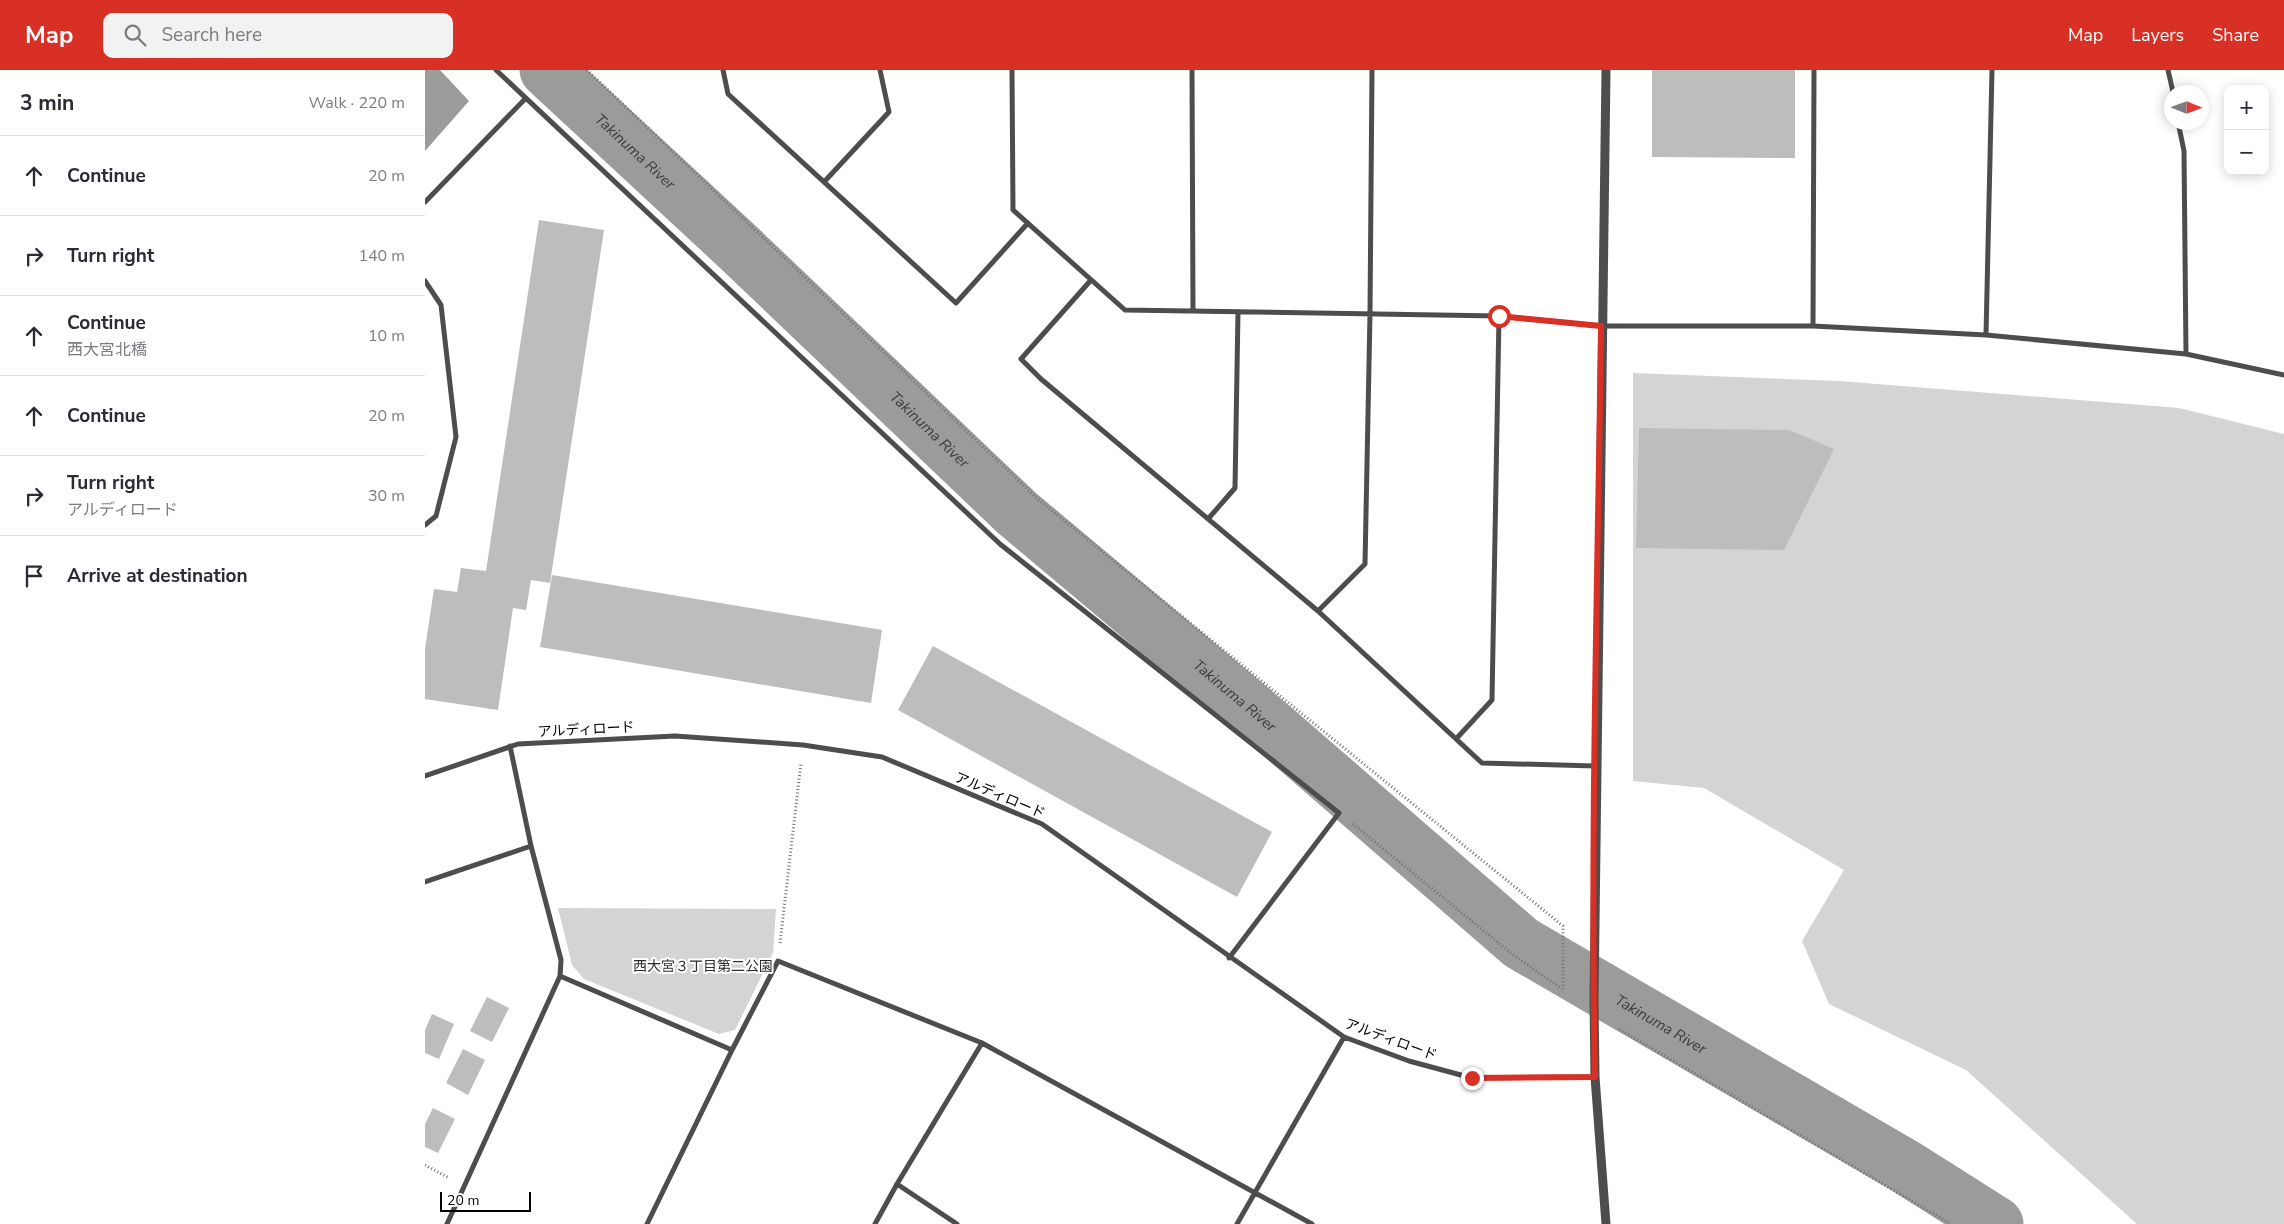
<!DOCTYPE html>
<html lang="en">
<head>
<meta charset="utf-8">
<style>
  body { margin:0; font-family:"Nunito Sans","Noto Sans JP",sans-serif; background:#f2f2f3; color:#2b2b33 }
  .controls { position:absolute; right:15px; top:15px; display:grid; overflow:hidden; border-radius:10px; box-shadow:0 2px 12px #0003 }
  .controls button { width:45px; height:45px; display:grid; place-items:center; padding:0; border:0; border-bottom:1px solid #e1e1e2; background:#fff; color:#2b2b33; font:25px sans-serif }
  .compass { position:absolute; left:1739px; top:15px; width:45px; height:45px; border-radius:50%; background:#fff; box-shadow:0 2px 12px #0003; rotate:91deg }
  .scale { position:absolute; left:15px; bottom:12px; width:91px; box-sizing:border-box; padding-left:5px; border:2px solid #000; border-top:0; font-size:14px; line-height:18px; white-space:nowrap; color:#000; -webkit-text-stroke:4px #fff; paint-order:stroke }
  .stop { position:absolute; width:15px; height:15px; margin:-11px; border:4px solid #d93025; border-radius:50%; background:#fff }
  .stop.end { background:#d93025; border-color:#fff; box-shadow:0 1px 5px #0008 }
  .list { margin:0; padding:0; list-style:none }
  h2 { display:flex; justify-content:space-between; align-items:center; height:65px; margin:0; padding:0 20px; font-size:21px }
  h2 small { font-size:16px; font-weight:400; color:#7c7c81 }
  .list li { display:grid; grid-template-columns:32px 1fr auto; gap:15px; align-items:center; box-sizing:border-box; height:80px; padding:0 20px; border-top:1px solid #e1e1e2 }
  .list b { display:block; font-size:19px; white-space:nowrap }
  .list p { margin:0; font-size:16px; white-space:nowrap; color:#7c7c81 }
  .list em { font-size:16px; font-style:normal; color:#7c7c81 }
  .icon { flex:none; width:28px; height:28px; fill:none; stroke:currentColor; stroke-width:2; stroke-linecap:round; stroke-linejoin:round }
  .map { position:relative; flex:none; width:1859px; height:1154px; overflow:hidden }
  header { display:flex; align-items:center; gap:30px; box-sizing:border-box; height:70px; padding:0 25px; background:#d93025; color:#fff }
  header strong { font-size:24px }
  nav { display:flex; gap:28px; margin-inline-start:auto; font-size:18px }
  .search { width:350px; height:45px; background:#f2f2f3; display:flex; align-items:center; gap:12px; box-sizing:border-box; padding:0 18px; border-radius:10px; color:#7c7c81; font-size:19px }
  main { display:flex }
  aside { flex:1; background:#fff }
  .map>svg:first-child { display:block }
</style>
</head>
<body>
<header>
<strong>Map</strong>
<div class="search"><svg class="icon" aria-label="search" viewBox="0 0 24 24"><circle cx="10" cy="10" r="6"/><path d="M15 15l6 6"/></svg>Search here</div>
<nav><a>Map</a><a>Layers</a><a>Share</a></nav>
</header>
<main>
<aside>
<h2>3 min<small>Walk · 220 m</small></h2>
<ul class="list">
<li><svg class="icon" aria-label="ahead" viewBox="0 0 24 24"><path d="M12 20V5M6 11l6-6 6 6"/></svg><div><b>Continue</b></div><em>20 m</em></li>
<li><svg class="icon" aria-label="right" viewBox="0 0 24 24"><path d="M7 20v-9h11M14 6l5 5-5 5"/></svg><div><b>Turn right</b></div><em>140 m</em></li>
<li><svg class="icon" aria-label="ahead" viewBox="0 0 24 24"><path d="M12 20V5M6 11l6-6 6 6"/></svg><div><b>Continue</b><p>西大宮北橋</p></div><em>10 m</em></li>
<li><svg class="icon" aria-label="ahead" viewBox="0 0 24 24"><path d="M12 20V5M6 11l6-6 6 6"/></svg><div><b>Continue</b></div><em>20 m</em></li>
<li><svg class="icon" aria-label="right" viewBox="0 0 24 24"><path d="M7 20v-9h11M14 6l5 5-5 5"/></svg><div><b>Turn right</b><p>アルディロード</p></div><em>30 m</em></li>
<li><svg class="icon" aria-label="arrive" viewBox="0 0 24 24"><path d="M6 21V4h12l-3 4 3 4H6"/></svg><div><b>Arrive at destination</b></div></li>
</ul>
</aside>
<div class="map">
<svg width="1859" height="1154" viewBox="0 0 1859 1154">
  <rect width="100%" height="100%" fill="#fff"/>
  <path fill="#d4d4d4" d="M1208,303L1414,311L1754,338L1859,364V1154H1712L1541,1000L1404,934L1377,871L1419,800L1279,718L1208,711Z
    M133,838L351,839L348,883L310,960L294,964L159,909L147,895Z"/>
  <path fill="#9b9b9b" d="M0,0H15L44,31L0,81Z"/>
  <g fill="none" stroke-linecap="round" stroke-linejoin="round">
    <path stroke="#9b9b9b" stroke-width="55" id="s1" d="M122,0L314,178L592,443L847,657L1096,873L1481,1097L1571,1154"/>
  </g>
  <path fill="#bdbdbd" d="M1227,0H1370V88L1227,87Z
    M114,150L179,160L125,513L106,510L101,540L88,538L73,640L0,629V579L9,519L32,522L36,498L61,501Z
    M1214,358L1364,360L1409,379L1359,480L1211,478Z
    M127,505L457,560L446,633L115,577Z
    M508,576L847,762L812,827L473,640Z
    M62,927L84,938L67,972L45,961Z
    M7,944L29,954L14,989L0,983V960Z
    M38,979L60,990L43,1025L21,1013Z
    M8,1038L30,1049L13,1083L0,1077V1054Z"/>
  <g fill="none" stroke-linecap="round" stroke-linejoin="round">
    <path stroke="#6f6f6f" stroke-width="3" stroke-dasharray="1 2.5" stroke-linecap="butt" d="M162,0L614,430L1138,856V919
      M928,754L1087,884L1137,919
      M355,873L376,693
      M1194,959L1526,1154
      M0,1095L24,1108"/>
    <path stroke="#4d4d4d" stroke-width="5" d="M71,0L575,474L914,743L804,888
      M298,0L303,24L531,233L603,153
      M587,0L588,140L700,240L1074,246L1176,256H1388L1561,265L1761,284L1859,305
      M767,0L768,241
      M1743,0L1748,22
      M1753,52L1759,81L1761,284
      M399,112L464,42L455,0
      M0,132L100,29
      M666,210L596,289L616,309L893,541L1057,693L1170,696
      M0,211L16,235L31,367L11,446L0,455
      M1388,256L1389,0
      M1561,265L1567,0
      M783,449L810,418L813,242
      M893,541L940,494L945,244L947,0
      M1031,669L1067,630L1074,246
      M0,706L93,674L250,666L378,675L457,687L617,754L919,967L984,991L1047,1008L1170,1007
      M0,812L106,776
      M135,906L307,980
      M472,1114L532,1154
      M22,1154L135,906L136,890L106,776L85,676
      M222,1154L307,980L353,891L557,973L887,1154
      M450,1154L472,1114L557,973
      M812,1154L919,967"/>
    <path stroke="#4d4d4d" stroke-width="9" d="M1181,0L1169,930L1170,1007L1181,1154"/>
  </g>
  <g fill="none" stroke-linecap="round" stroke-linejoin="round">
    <path stroke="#d93025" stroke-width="6" d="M1047,1008L1170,1007C1165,757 1173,506 1176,256L1074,246"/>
  </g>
  <g text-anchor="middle" stroke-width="4" stroke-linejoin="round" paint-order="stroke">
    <g font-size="14" fill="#000" stroke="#fff">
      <text transform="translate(161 659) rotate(-3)" y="5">アルディロード</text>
      <text transform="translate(575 725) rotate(23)" y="5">アルディロード</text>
      <text transform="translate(966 969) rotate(20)" y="5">アルディロード</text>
    </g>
    <g font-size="14" fill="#2b2b2b" stroke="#fff">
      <text x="278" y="901">西大宮３丁目第二公園</text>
    </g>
    <g font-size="15" font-style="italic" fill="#3c3c3c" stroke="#fff">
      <text dy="5" stroke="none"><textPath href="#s1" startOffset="120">Takinuma River</textPath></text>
      <text dy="5" stroke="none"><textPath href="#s1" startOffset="525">Takinuma River</textPath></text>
      <text dy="5" stroke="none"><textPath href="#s1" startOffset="930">Takinuma River</textPath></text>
      <text dy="5" stroke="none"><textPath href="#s1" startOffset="1470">Takinuma River</textPath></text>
    </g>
  </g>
</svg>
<div class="controls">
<button>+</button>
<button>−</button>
</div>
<svg class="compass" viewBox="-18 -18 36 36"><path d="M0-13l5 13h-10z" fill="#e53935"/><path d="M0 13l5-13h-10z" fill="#7c7c81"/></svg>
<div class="scale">20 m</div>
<div class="stop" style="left:1074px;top:246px"></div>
<div class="stop end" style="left:1047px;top:1008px"></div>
</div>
</main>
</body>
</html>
